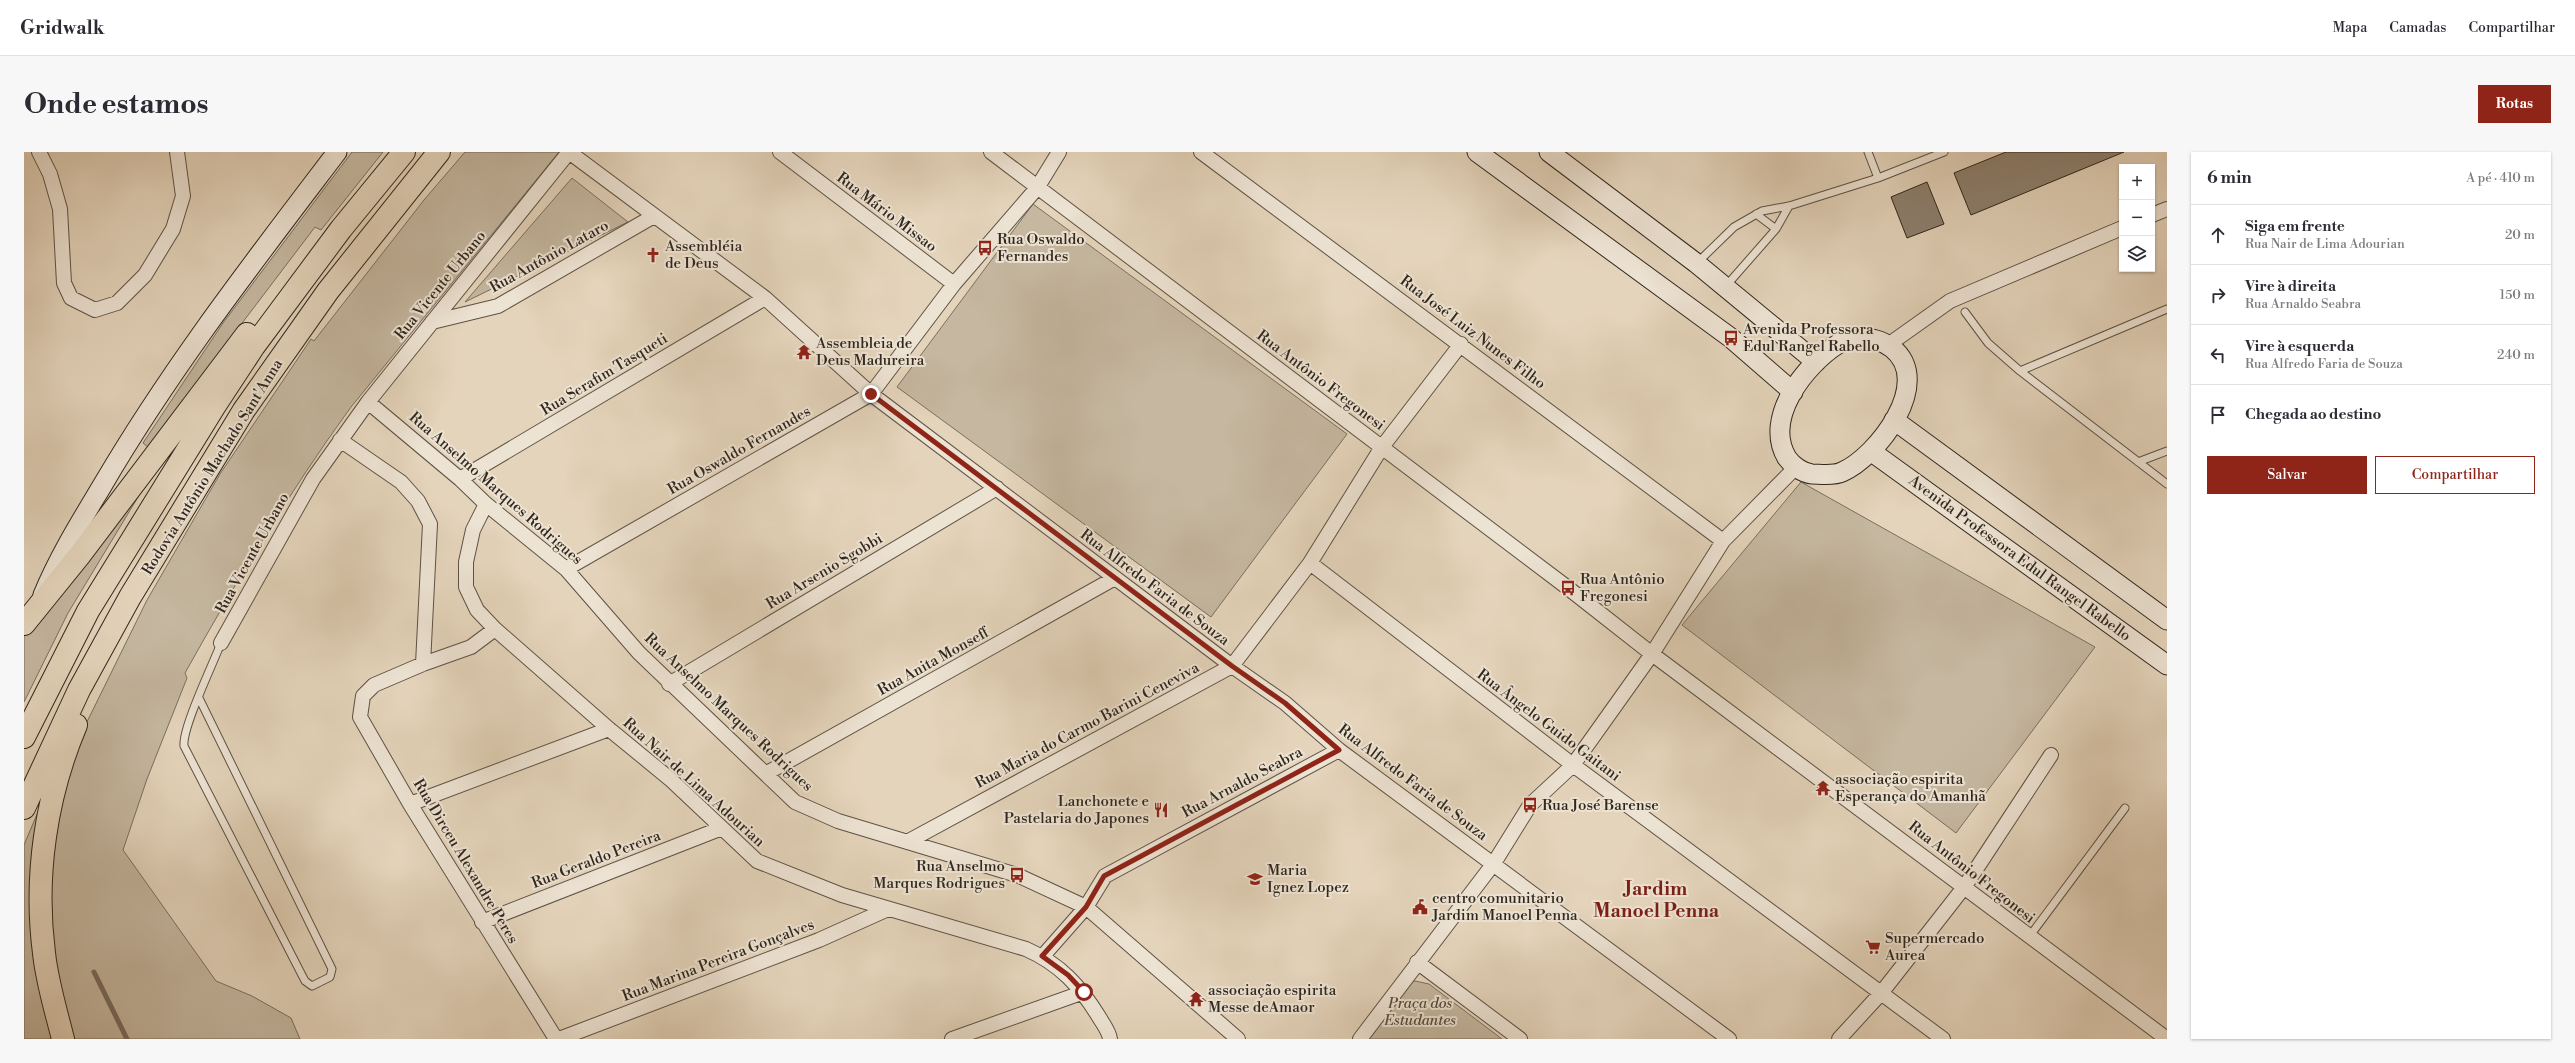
<!DOCTYPE html>
<html lang="pt">
<head>
<meta charset="utf-8">
<style>
  body { margin:0; font-family:"Libre Bodoni",serif; background:#f7f7f7; color:#2b2b33 }
  .controls { position:absolute; right:12px; top:12px; display:grid; overflow:hidden; border-radius:0px; box-shadow:0 1px 3px #0004 }
  .controls button { width:36px; height:36px; display:grid; place-items:center; padding:0; border:0; border-bottom:1px solid #e1e1e2; background:#fff; color:#2b2b33; font:20px sans-serif }
  .stop { position:absolute; width:12px; height:12px; margin:-9px; border:3px solid #8f2418; border-radius:50%; background:#fff }
  .stop.end { background:#8f2418; border-color:#fff; box-shadow:0 1px 4px #0008 }
  .list { margin:0; padding:0; list-style:none }
  h2 { display:flex; justify-content:space-between; align-items:center; height:52px; margin:0; padding:0 16px; font-size:17px }
  h2 small { font-size:13px; font-weight:400; color:#7c7c81 }
  .list li { display:grid; grid-template-columns:26px 1fr auto; gap:12px; align-items:center; box-sizing:border-box; height:60px; padding:0 16px; border-top:1px solid #e1e1e2 }
  .list b { display:block; font-size:15px; white-space:nowrap }
  .list p { margin:0; font-size:13px; white-space:nowrap; color:#7c7c81 }
  .list em { font-size:13px; font-style:normal; color:#7c7c81 }
  .actions { display:flex; gap:8px; padding:12px 16px }
  .actions a { flex:1; padding:9px 0; border:1px solid #8f2418; border-radius:0px; text-align:center; font-size:14px; color:#8f2418 }
  .actions .main { background:#8f2418; color:#fff }
  .icon { flex:none; width:22px; height:22px; fill:none; stroke:currentColor; stroke-width:2; stroke-linecap:round; stroke-linejoin:round }
  .map { position:relative; flex:none; width:2143px; height:887px; overflow:hidden; border-radius:0px }
  header { display:flex; align-items:center; gap:24px; box-sizing:border-box; height:56px; padding:0 20px; background:#fff; border-bottom:1px solid #e1e1e2 }
  header strong { font-size:19px }
  nav { display:flex; gap:22px; margin-inline-start:auto; font-size:14px }
  .intro { display:flex; align-items:center; justify-content:space-between; box-sizing:border-box; height:96px; padding:0 24px }
  h1 { margin:0; font-size:28px }
  .button { padding:10px 18px; border-radius:0px; background:#8f2418; color:#fff; font-size:14px; font-weight:700 }
  main { display:flex; gap:24px; padding:0 24px }
  aside { flex:1; background:#fff; border-radius:0px; box-shadow:0 1px 3px #0004 }
  .map>svg:first-child { display:block }
</style>
</head>
<body>
<header>
<strong>Gridwalk</strong>
<nav><a>Mapa</a><a>Camadas</a><a>Compartilhar</a></nav>
</header>
<div class="intro"><h1>Onde estamos</h1><a class="button">Rotas</a></div>
<main>
<div class="map">
<svg width="2143" height="887" viewBox="0 0 2143 887">
  <rect width="100%" height="100%" fill="#e4d4bb"/>
  <filter id="stains"><feTurbulence type="fractalNoise" baseFrequency=".005" numOctaves="4"/><feColorMatrix values="0 0 0 0 .2 0 0 0 0 .09 0 0 0 0 .02 0 0 0 .5 -.17"/></filter>
  <radialGradient id="worn" r=".72"><stop offset=".6" stop-color="#630" stop-opacity="0"/><stop offset="1" stop-color="#630" stop-opacity=".3"/></radialGradient>
  <path fill="#c5b7a0" stroke="#7a6f5f" d="M328,0H359L297,78L291,75L124,295L119,291L199,171Z
    M441,0H535L327,255C265,340 212,430 161,521L163,526L123,627L99,698L192,829L228,844L267,866L276,887H48L33,826L23,725L25,695L57,582L123,448L196,322L287,187L290,189L400,48Z
    M548,26L604,70L441,150Z
    M1009,52L1323,282L1187,465L873,235Z
    M128,322L44,461L0,550V484L18,465Z
    M1777,330L2071,495L1932,681L1658,473Z
    M19,648L34,887H0V693Z
    M1391,829L1405,832L1478,887H1341L1381,833Z"/>
  <g fill="none" stroke-linecap="round" stroke-linejoin="round">
    <path stroke="#776b5c" stroke-width="5" d="M70,820L103,887"/>
  </g>
  <path fill="#8e8170" stroke="#30271e" d="M1982,0H2100L1947,63L1930,21Z
    M1903,30L1920,72L1883,86L1867,45Z"/>
  <g fill="none" stroke-linecap="round" stroke-linejoin="round">
    <g stroke="#5d5245" stroke-width="9">
      <path id="service" d="M1844,0L1854,26
        M1732,62L1752,77
        M1673,111L1710,75L1738,59L1765,54L1854,26L1920,0
        M1702,134L1752,77L1765,54
        M1941,160L1964,191L1996,219L2143,332
        M1996,219L2143,157
        M2114,310L2143,299
        M175,546L308,817L306,825L288,834L281,829L160,594C158,576 189,512 197,491
        M2005,785L2101,656"/>
    </g>
    <g stroke="#5d5245" stroke-width="16">
      <path id="minor" d="M15,0L26,22L36,57L40,131L47,146L71,158L93,151L121,123L149,77L159,44L153,0
        M756,0L930,132
        M967,0L1544,436L1628,502L2143,887
        M1177,0L1699,389
        M2128,63L2143,57
        M408,170L474,154L630,64
        M1864,193L1926,149L2098,76
        M344,250L436,327L462,352L542,417L615,501L771,650L814,669L993,723L1062,755L1214,887
        M316,288L377,330L394,349L406,372L399,512
        M436,327L741,146
        M462,352L449,378L442,410V435L453,458L471,477L585,577L646,627L733,709L818,743L1002,797C1036,812 1056,834 1075,865C1079,872 1085,879 1086,887
        M1286,411L1549,613L1919,887
        M542,417L847,242L930,132L1013,36L1035,0
        M471,477L447,495L399,512L350,533L339,544L336,565L386,652L532,887
        M197,491L289,327L344,250L545,0L741,146L847,242L1208,514L1261,551L1315,598L1705,887
        M645,532L973,336
        M743,621L1091,426
        M386,652L585,577
        M883,690L1208,514L1286,411L1358,295L1437,192
        M458,770L698,676
        M1018,805L1062,755L1081,724L1315,598
        M1393,810L1496,887
        M535,887L795,788L864,757
        M928,887L1060,840
        M1336,887L1470,711L1506,653L1549,613L1628,502L1699,389L1772,315
        M1815,887L1858,840L1941,734L2027,603"/>
    </g>
    <g stroke="#30271e" stroke-width="21">
      <path id="secondary" d="M1453,0L1707,186L1769,240
        M1525,0L1672,111L1792,210
        M1834,186C1848,186 1857,188 1868,196C1911,230 1853,305 1818,320C1810,324 1796,322 1788,322C1778,321 1768,313 1763,306C1739,266 1781,213 1814,192C1820,188 1828,188 1834,186Z
        M1870,268L2143,468
        M1848,300L2143,513
        M19,443C35,404 57,369 78,334C147,216 231,108 313,0"/>
    </g>
    <g stroke="#30271e" stroke-width="24">
      <path id="motorway" d="M0,472L55,404L223,182
        M0,585L64,459L190,255L230,194L317,77L380,0
        M0,656L55,538L106,445L220,258L304,139L415,0
        M39,887C32,859 23,830 20,801C10,724 22,644 52,573"/>
    </g>
    <use href="#service" stroke="#ede3d3" stroke-width="7"/>
    <use href="#minor" stroke="#ede3d3" stroke-width="14"/>
    <use href="#secondary" stroke="#ede3d3" stroke-width="19"/>
    <use href="#motorway" stroke="#e4d4bb" stroke-width="22"/>
  </g>
  <g fill="none" stroke-linecap="round" stroke-linejoin="round">
    <path stroke="#8f2418" stroke-width="5" d="M847,242L1208,514L1261,551L1315,598L1080,724L1062,755L1018,804L1044,823L1060,840"/>
  </g>
  <defs>
    <g id="bus-bare" transform="scale(1.2)"><path d="M-5-6H5V4H4V6H2V4H-2V6H-4V4H-5ZM-3.5-4V0h7V-4ZM-3.5 1.2v1.5H-2V1.2ZM2 1.2v1.5H3.5V1.2Z" fill="#8f2418" stroke="#ede3d3" stroke-width="2.5" paint-order="stroke"/></g>
    <g id="church-bare" transform="scale(1.2)"><path d="M-1.2-6h2.4v3.5h3.3v2.4h-3.3V6h-2.4V-.1h-3.3v-2.4h3.3Z" fill="#8f2418" stroke="#ede3d3" stroke-width="2.5" paint-order="stroke"/></g>
    <g id="temple-bare" transform="scale(1.2)"><path d="M0-6L5-2H3V0L6.5 2.5H4V6H1.5V3h-3V6H-4V2.5H-6.5L-3 0V-2H-5Z" fill="#8f2418" stroke="#ede3d3" stroke-width="2.5" paint-order="stroke"/></g>
    <g id="restaurant-bare" transform="scale(1.2)"><path d="M-5-6h1v4h1v-4h1v4h1v-4h1v5L-1.5 .5V6h-2V.5L-5-1ZM5-6V6H3V1.5H1.5Q1.5-4 5-6Z" fill="#8f2418" stroke="#ede3d3" stroke-width="2.5" paint-order="stroke"/></g>
    <g id="school-bare" transform="scale(1.2)"><path d="M0-5L7-2L0 1L-7-2ZM-4 1L0 2.5L4 1V4Q0 6-4 4Z" fill="#8f2418" stroke="#ede3d3" stroke-width="2.5" paint-order="stroke"/></g>
    <g id="civic-bare" transform="scale(1.2)"><path d="M-.6-6.5H3V-4.5H.6V-3L4-1V1h2V6H-6V1h2V-1L-.6-3ZM-1.2 2.5V6h2.4V2.5Z" fill="#8f2418" stroke="#ede3d3" stroke-width="2.5" paint-order="stroke"/></g>
    <g id="supermarket-bare" transform="scale(1.2)"><path d="M-6-5.5h2.5l.6 2H6L4.5 2H-2.5L-4.4-4H-6ZM-1.5 3.2a1.3 1.3 0 1 0 .1 0ZM3 3.2a1.3 1.3 0 1 0 .1 0Z" fill="#8f2418" stroke="#ede3d3" stroke-width="2.5" paint-order="stroke"/></g>
  </defs>
  <g fill-rule="evenodd">
    <use href="#bus-bare" x="961" y="96"/>
    <use href="#church-bare" x="629" y="103"/>
    <use href="#bus-bare" x="1707" y="186"/>
    <use href="#temple-bare" x="780" y="200"/>
    <use href="#bus-bare" x="1544" y="436"/>
    <use href="#temple-bare" x="1799" y="636"/>
    <use href="#bus-bare" x="1506" y="653"/>
    <use href="#restaurant-bare" x="1137" y="658"/>
    <use href="#bus-bare" x="993" y="723"/>
    <use href="#school-bare" x="1231" y="727"/>
    <use href="#civic-bare" x="1396" y="755"/>
    <use href="#supermarket-bare" x="1849" y="795"/>
    <use href="#temple-bare" x="1172" y="847"/>
  </g>
  <g text-anchor="middle" stroke-width="4" stroke-linejoin="round" paint-order="stroke">
    <g font-size="15" fill="#30271e" stroke="#ede3d3">
      <text transform="translate(863 60) rotate(37)" y="5">Rua Mário Missao</text>
      <text transform="translate(525 104) rotate(-29)" y="5">Rua Antônio Lataro</text>
      <text transform="translate(416 133) rotate(-51)" y="5">Rua Vicente Urbano</text>
      <text transform="translate(1449 180) rotate(37)" y="5">Rua José Luiz Nunes Filho</text>
      <text transform="translate(580 222) rotate(-31)" y="5">Rua Serafim Tasqueti</text>
      <text transform="translate(1297 228) rotate(37)" y="5">Rua Antônio Fregonesi</text>
      <text transform="translate(715 298) rotate(-30)" y="5">Rua Oswaldo Fernandes</text>
      <text transform="translate(188 315) rotate(-58)" y="5">Rodovia Antônio Machado Sant'Anna</text>
      <text transform="translate(472 336) rotate(41)" y="5">Rua Anselmo Marques Rodrigues</text>
      <text transform="translate(228 401) rotate(-61)" y="5">Rua Vicente Urbano</text>
      <text transform="translate(1996 406) rotate(36)" y="5">Avenida Professora Edul Rangel Rabello</text>
      <text transform="translate(800 419) rotate(-31)" y="5">Rua Arsenio Sgobbi</text>
      <text transform="translate(1131 435) rotate(37)" y="5">Rua Alfredo Faria de Souza</text>
      <text transform="translate(909 509) rotate(-29)" y="5">Rua Anita Monseff</text>
      <text transform="translate(705 560) rotate(43)" y="5">Rua Anselmo Marques Rodrigues</text>
      <text transform="translate(1063 573) rotate(-28)" y="5">Rua Maria do Carmo Barini Ceneviva</text>
      <text transform="translate(1525 573) rotate(37)" y="5">Rua Ângelo Guido Gaitani</text>
      <text transform="translate(670 630) rotate(42)" y="5">Rua Nair de Lima Adourian</text>
      <text transform="translate(1218 630) rotate(-28)" y="5">Rua Arnaldo Seabra</text>
      <text transform="translate(1389 630) rotate(37)" y="5">Rua Alfredo Faria de Souza</text>
      <text transform="translate(572 707) rotate(-21)" y="5">Rua Geraldo Pereira</text>
      <text transform="translate(442 709) rotate(59)" y="5">Rua Dirceu Alexandre Peres</text>
      <text transform="translate(1948 720) rotate(38)" y="5">Rua Antônio Fregonesi</text>
      <text transform="translate(694 808) rotate(-21)" y="5">Rua Marina Pereira Gonçalves</text>
    </g>
    <g font-size="15" fill="#30271e" stroke="#ede3d3" text-anchor="start">
      <text x="973" y="92">Rua Oswaldo<tspan x="973" dy="17">Fernandes</tspan></text>
      <text x="641" y="99">Assembléia<tspan x="641" dy="17">de Deus</tspan></text>
      <text x="1719" y="182">Avenida Professora<tspan x="1719" dy="17">Edul Rangel Rabello</tspan></text>
      <text x="792" y="196">Assembleia de<tspan x="792" dy="17">Deus Madureira</tspan></text>
      <text x="1556" y="432">Rua Antônio<tspan x="1556" dy="17">Fregonesi</tspan></text>
      <text x="1811" y="632">associação espirita<tspan x="1811" dy="17">Esperança do Amanhã</tspan></text>
      <text x="1125" y="654" text-anchor="end">Lanchonete e<tspan x="1125" dy="17">Pastelaria do Japones</tspan></text>
      <text x="1518" y="658">Rua José Barense</text>
      <text x="981" y="719" text-anchor="end">Rua Anselmo<tspan x="981" dy="17">Marques Rodrigues</tspan></text>
      <text x="1243" y="723">Maria<tspan x="1243" dy="17">Ignez Lopez</tspan></text>
      <text x="1408" y="751">centro comunitario<tspan x="1408" dy="17">Jardim Manoel Penna</tspan></text>
      <text x="1861" y="791">Supermercado<tspan x="1861" dy="17">Aurea</tspan></text>
      <text x="1184" y="843">associação espirita<tspan x="1184" dy="17">Messe deAmaor</tspan></text>
    </g>
    <g font-size="15" font-style="italic" fill="#554b3e" stroke="#ede3d3">
      <text x="1396" y="856">Praça dos<tspan x="1396" dy="17">Estudantes</tspan></text>
    </g>
    <g font-size="19" font-weight="bold" fill="#7a1f14" stroke="#ede3d3">
      <text x="1632" y="743">Jardim<tspan x="1632" dy="22">Manoel Penna</tspan></text>
    </g>
  </g>
  <rect width="100%" height="100%" filter="url(#stains)"/>
  <rect width="100%" height="100%" fill="url(#worn)"/>
</svg>
<div class="controls">
<button>+</button>
<button>−</button>
<button><svg class="icon" aria-label="layers" viewBox="0 0 24 24"><path d="M12 4l9 5-9 5-9-5zM3 14l9 5 9-5"/></svg></button>
</div>
<div class="stop" style="left:1060px;top:840px"></div>
<div class="stop end" style="left:847px;top:242px"></div>
</div>
<aside>
<h2>6 min<small>A pé · 410 m</small></h2>
<ul class="list">
<li><svg class="icon" aria-label="ahead" viewBox="0 0 24 24"><path d="M12 20V5M6 11l6-6 6 6"/></svg><div><b>Siga em frente</b><p>Rua Nair de Lima Adourian</p></div><em>20 m</em></li>
<li><svg class="icon" aria-label="right" viewBox="0 0 24 24"><path d="M7 20v-9h11M14 6l5 5-5 5"/></svg><div><b>Vire à direita</b><p>Rua Arnaldo Seabra</p></div><em>150 m</em></li>
<li><svg class="icon" aria-label="left" viewBox="0 0 24 24"><path d="M17 20v-9H6M10 6l-5 5 5 5"/></svg><div><b>Vire à esquerda</b><p>Rua Alfredo Faria de Souza</p></div><em>240 m</em></li>
<li><svg class="icon" aria-label="arrive" viewBox="0 0 24 24"><path d="M6 21V4h12l-3 4 3 4H6"/></svg><div><b>Chegada ao destino</b></div></li>
</ul>
<div class="actions"><a class="main">Salvar</a><a>Compartilhar</a></div>
</aside>
</main>
</body>
</html>
